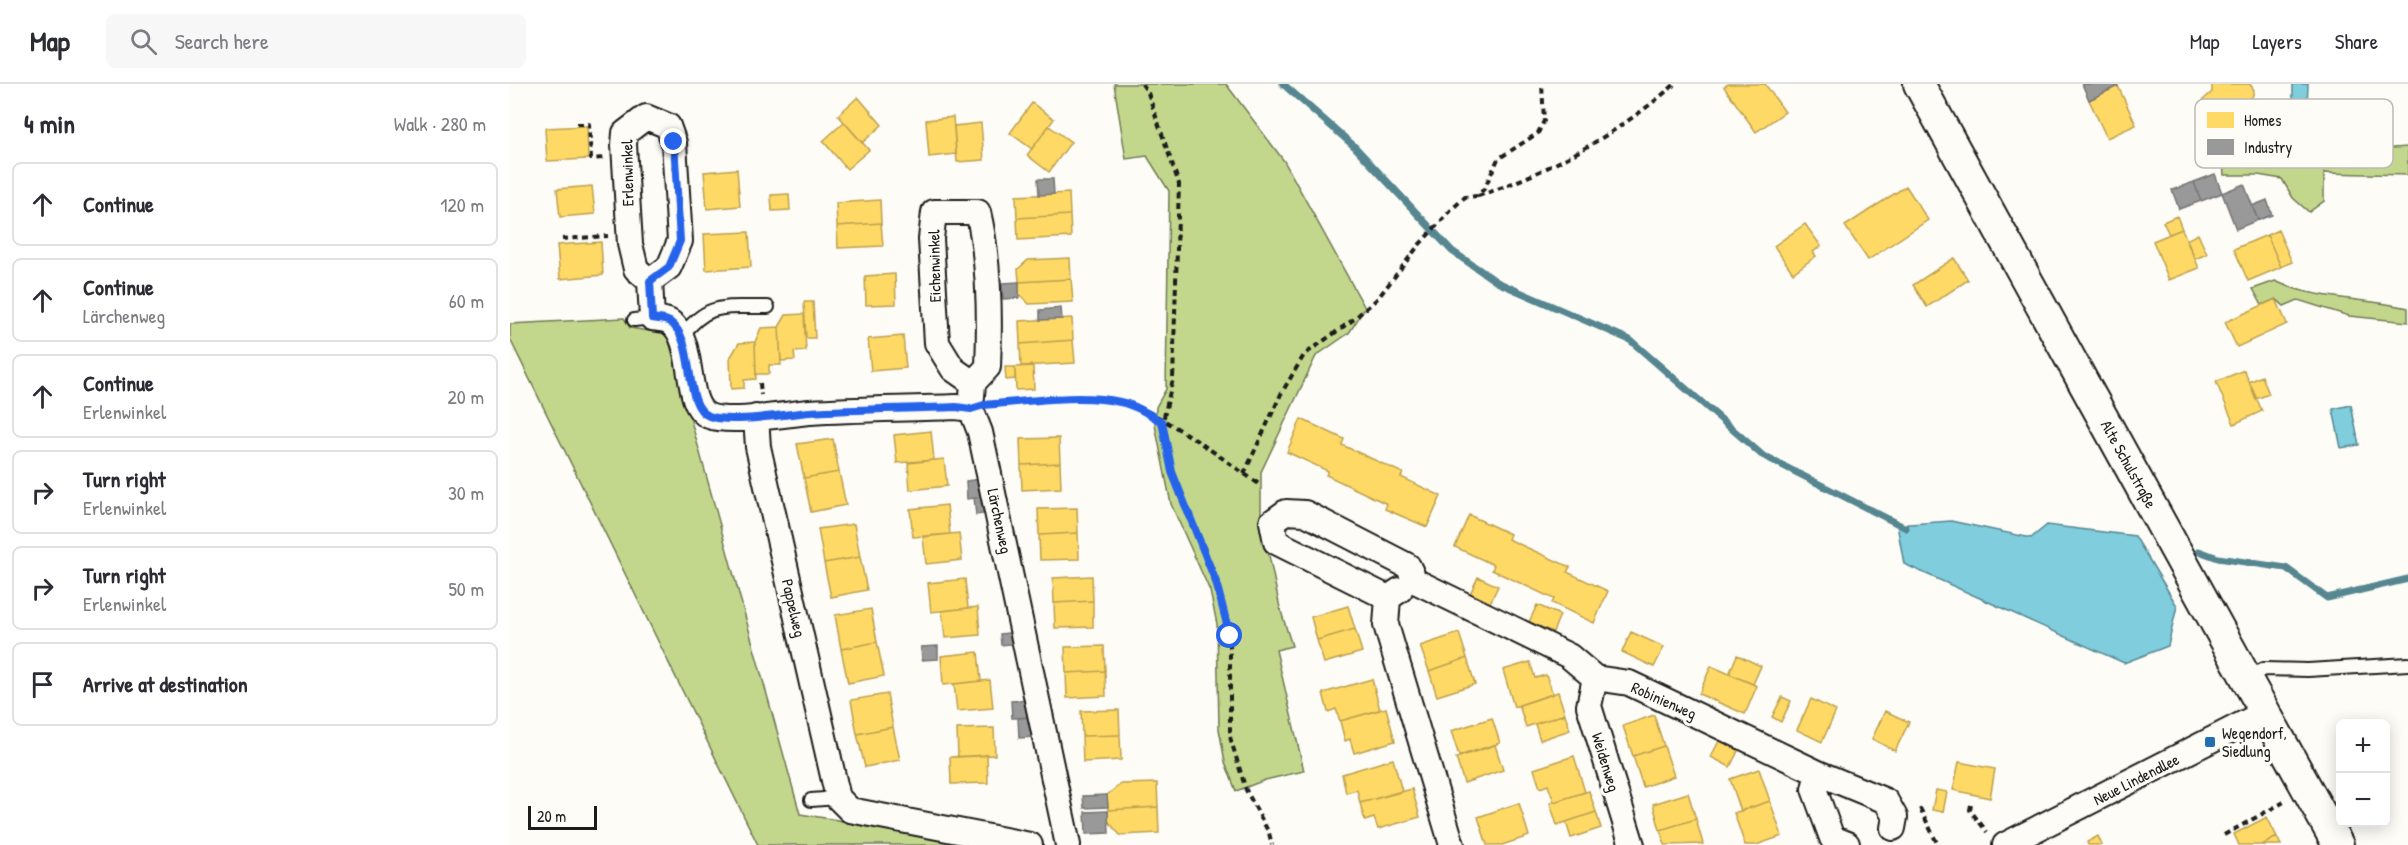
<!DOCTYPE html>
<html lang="en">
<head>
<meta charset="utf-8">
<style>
  body { margin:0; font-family:"Patrick Hand",sans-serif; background:#f7f7f7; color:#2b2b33 }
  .controls { position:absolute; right:18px; bottom:18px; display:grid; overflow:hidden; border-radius:9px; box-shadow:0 3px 15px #0003 }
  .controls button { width:54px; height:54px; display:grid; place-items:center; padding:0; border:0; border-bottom:2px solid #e1e1e2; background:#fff; color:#2b2b33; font:30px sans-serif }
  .scale { position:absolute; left:18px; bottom:15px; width:69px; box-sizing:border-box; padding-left:6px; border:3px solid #1c1c1c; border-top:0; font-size:16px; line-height:21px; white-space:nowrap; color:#1c1c1c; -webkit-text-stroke:4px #fdfcf7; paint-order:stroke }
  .stop { position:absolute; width:18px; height:18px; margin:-14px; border:4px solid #2563eb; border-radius:50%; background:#fff }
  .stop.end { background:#2563eb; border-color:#fff; box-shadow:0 2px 6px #0008 }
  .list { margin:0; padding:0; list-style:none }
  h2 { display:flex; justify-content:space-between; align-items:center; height:78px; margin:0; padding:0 24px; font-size:26px }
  h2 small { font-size:20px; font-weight:400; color:#7c7c81 }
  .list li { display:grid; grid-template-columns:39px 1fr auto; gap:18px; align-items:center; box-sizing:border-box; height:84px; margin:0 12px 12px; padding:0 12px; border:2px solid #e1e1e2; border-radius:9px }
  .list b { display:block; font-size:22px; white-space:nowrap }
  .list p { margin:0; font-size:20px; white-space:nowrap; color:#7c7c81 }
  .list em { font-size:20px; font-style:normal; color:#7c7c81 }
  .icon { flex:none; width:33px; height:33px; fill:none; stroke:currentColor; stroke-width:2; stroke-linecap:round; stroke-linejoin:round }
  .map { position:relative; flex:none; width:1898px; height:761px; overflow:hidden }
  header { display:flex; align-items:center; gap:36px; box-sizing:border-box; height:84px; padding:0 30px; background:#fff; border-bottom:2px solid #e1e1e2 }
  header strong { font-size:28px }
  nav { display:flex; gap:33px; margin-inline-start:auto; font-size:21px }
  .search { width:420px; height:54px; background:#f7f7f7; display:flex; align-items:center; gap:15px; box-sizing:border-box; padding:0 21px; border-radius:9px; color:#7c7c81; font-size:22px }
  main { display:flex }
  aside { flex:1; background:#fff }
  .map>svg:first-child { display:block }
</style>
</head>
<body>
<header>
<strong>Map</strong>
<div class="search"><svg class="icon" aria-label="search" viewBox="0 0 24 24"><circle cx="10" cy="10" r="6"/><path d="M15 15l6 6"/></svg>Search here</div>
<nav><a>Map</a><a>Layers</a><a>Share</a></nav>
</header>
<main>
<aside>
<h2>4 min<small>Walk · 280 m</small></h2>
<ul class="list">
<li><svg class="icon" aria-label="ahead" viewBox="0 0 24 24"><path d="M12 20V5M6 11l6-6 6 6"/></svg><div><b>Continue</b></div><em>120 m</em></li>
<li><svg class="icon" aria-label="ahead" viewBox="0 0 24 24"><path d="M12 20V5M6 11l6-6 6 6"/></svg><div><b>Continue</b><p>Lärchenweg</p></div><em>60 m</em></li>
<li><svg class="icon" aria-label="ahead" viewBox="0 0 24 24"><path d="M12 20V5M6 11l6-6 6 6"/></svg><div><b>Continue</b><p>Erlenwinkel</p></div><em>20 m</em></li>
<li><svg class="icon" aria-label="right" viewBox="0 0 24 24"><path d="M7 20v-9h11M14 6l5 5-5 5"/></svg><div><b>Turn right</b><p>Erlenwinkel</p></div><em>30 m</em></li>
<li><svg class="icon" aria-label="right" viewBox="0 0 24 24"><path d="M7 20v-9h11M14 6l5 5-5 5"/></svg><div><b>Turn right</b><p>Erlenwinkel</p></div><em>50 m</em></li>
<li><svg class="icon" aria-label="arrive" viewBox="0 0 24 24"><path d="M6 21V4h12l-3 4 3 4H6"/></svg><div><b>Arrive at destination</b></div></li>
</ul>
</aside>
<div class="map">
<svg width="1898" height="761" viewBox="0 0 1898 761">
  <rect width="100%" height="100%" fill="#fdfcf7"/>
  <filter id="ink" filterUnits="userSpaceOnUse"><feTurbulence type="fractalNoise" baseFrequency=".0167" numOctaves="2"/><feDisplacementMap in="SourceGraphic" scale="12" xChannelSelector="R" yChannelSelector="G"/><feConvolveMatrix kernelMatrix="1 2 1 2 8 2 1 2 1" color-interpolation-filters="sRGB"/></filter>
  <g filter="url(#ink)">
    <path fill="#c3d78c" stroke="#707a54" stroke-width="1.5" d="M604,0H716L774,77L855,224L839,249L806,272L751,388V433L770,524L782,562L766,566L794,687L755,696L726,707L715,678L709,645L707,540L700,507L661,420L645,341L646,323L656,305L659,107L637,72L616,75Z
      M1898,63V91L1814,89V117L1799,128L1783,114L1772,95L1748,91H1714L1713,77L1728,74Z
      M1765,197C1805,216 1855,214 1898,224V238L1839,232L1788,216L1774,222L1766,215L1752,221L1743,205Z
      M114,234L120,244L157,250L290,730L421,751L463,761H248L0,255V240Z"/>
    <path fill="#7fcddd" stroke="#578690" stroke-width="1.5" d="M1783,0H1798L1797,25H1783Z
      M1841,321L1849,361L1831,364L1823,325Z
      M1441,437L1521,454L1537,441L1625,452L1667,522L1658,562L1614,579L1394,480L1387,441Z"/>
    <path fill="#ffd966" stroke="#bba050" stroke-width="1.5" d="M1218,0H1255L1275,28L1246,48L1214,3Z
      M1702,0H1740L1744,6L1739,26L1718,25L1708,33L1693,16L1702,8Z
      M1608,2L1626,41L1597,54L1579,16Z
      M348,13L372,41L352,59L328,31Z
      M522,19L544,35L522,65L500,49Z
      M443,33L446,70L419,73L416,36Z
      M334,38L359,66L337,85L313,57Z
      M471,39L474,76L447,78L444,42Z
      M77,42L78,75L37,77L35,44Z
      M539,42L561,58L539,88L517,71Z
      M227,85L230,122L197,125L194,88Z
      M82,102L85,130L50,133L47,105Z
      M1396,102L1418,136L1358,176L1335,142Z
      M559,109L560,131L507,134L506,112Z
      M279,110L280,126L262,127L261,111Z
      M370,116L371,139L327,142L326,119Z
      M560,131L561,153L508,156L507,134Z
      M1667,132L1672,145L1659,150L1653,138Z
      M371,139L373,162L328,164L327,142Z
      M1295,140L1311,162L1303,168L1306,172L1283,189L1264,162Z
      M1672,145L1689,184L1659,196L1643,157Z
      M1768,146L1782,178L1771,183L1757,151Z
      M239,148L241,183L196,186L194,150Z
      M1688,150L1697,170L1685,175L1676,156Z
      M1757,151L1771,183L1738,197L1724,165Z
      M91,158L93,191L50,195L47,161Z
      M560,174L561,195L509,198L508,185L518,176Z
      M1444,174L1458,196L1417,223L1403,201Z
      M385,190L386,220L356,221L355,192Z
      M561,195L563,218L519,220L509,210V198Z
      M1766,215L1777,240L1727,263L1715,238Z
      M294,218H303L305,254H296Z
      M294,230L296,267L284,268L285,276L271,277L269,243L276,231Z
      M562,234L563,256L510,260L509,237Z
      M269,243L271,281H259V290H246L245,258L251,244Z
      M393,252L396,284L361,287L358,255Z
      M563,256L565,279L511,282L510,260Z
      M245,258L246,295L234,296V304L221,305L220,274L229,259Z
      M523,282L524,305L506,306L505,283Z
      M495,283H505V295L496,296Z
      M1734,286L1752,327L1724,340L1706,298Z
      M1752,292L1759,310L1746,315L1739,298Z
      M791,335L834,355L832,361L893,389L891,393L931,412L917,443L875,425L877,420L816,391L818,387L777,368Z
      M421,347L424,376L387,379L384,351Z
      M549,354L550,379L511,381L510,355Z
      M323,355L329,388L294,394L287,360Z
      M434,375L437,402L400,406L398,379Z
      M550,379L551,404L512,406L511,381Z
      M329,388L336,421L301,428L294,394Z
      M437,421L440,450L403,453L400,425Z
      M567,424L568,449L529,451L528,425Z
      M959,431L1000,450L998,455L1060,483L1057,488L1098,507L1084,539L1042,519L1044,515L982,486L984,481L945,463Z
      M344,440L350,473L314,479L308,445Z
      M449,449L452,476L416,480L413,453Z
      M568,449L569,475L530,476L529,451Z
      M350,473L357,506L321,513L314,479Z
      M582,492L583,517L544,519L543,494Z
      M968,493L988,502L979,521L959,512Z
      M455,495L458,524L421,528L418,499Z
      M583,517V543L545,544L544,519Z
      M1027,521L1050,531L1043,548L1019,538Z
      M838,522L845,545L807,556L801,533Z
      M468,523L470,551L435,554L432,527Z
      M361,525L367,558L331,565L325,531Z
      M845,545L852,568L814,579L807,556Z
      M1121,548L1154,563L1144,583L1112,568Z
      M949,549L957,574L919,587L910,562Z
      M367,558L374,592L338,599L331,565Z
      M594,562L595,587L556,589L555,563Z
      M468,568L471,597L433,601L431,572Z
      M1227,571L1251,582L1243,600L1219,590Z
      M957,574L965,600L927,612L919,587Z
      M1020,578L1025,594L1036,591L1043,610L1004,623L993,586Z
      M1201,582L1247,602L1235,630L1189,610Z
      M595,587L596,612L557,614L556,589Z
      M862,595L870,626L830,637L826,625L818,628L813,609Z
      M480,596L483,624L447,627L444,600Z
      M1048,608L1055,630L1016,643L1009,621Z
      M377,610L383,643L347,650L341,616Z
      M1272,613L1281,617L1271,638L1262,633Z
      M1301,615L1326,627L1312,658L1287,646Z
      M876,624L885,657L844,669L840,655L835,657L830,637Z
      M609,626L610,651L572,652L571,627Z
      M1375,627L1399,638L1385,667L1362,655Z
      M1055,630L1060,646L1030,656L1025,640Z
      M1144,631L1154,662L1123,672L1113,642Z
      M982,634L990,659L949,672L941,647Z
      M383,643L390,676L355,683L347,650Z
      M484,644L485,671L448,673L447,645Z
      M610,651L611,676L573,678L572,652Z
      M1212,651L1231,661L1220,683L1201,673Z
      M985,661L993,686L954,699L946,674Z
      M1154,662L1164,692L1133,703L1123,672Z
      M477,671L478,699L441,700L440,673Z
      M1064,672L1075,708L1044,718L1038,701L1030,704L1024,685Z
      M883,675L892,707L850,719L847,706L836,709L832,690Z
      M1449,678L1485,685L1480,714L1443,706Z
      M1249,685L1260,717L1231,727L1220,695Z
      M647,699L648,723L598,726L597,711L611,700Z
      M902,705L910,733L868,745L864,734L855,737L850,719Z
      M1426,706L1437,708L1433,728L1422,726Z
      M1079,707L1086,728L1047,741L1040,719Z
      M1178,709L1186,735L1150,746L1143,720Z
      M1260,717L1272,752L1246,761H1235L1224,729Z
      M1009,719L1019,752L992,761H977L968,733Z
      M648,723L649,749L610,751L598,737V726Z
      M1086,728L1091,744L1061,754L1056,738Z
      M1757,733L1767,753L1752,761H1729L1724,750Z
      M1186,735L1193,760L1155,761L1150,746Z
      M1588,752L1592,761H1578L1577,758Z
      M1767,753L1771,761H1752Z"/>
    <path fill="#999" stroke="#747474" stroke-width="1.5" d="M1572,0H1607L1608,2L1579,16Z
      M1705,90L1712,109L1691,117L1684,98Z
      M528,95H543L544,110L529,111Z
      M1684,98L1691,117L1669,125L1662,106Z
      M1734,100L1748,136L1726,145L1712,109Z
      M1757,116L1762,131L1748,136L1742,122Z
      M509,198V214L493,215L492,199Z
      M551,224L552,235L530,236V226Z
      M471,395L473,413L457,415L456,397Z
      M478,413L480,429L466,431L464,414Z
      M508,548L509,559L491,561L490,550Z
      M428,562V575L412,576L411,563Z
      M522,616L523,633L502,634L501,617Z
      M525,633L526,653L509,654L508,634Z
      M597,711L598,723L574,724L573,712Z
      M598,727L599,749L576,750L575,728Z"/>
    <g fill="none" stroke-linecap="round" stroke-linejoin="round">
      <path stroke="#578690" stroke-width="7" d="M773,0L844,62L942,167L987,198L1120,256L1252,371L1396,444
        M1689,467L1708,474L1776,484L1817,514L1898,495"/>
      <g stroke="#1c1c1c" stroke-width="16">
        <path id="service" d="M124,236L142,234
          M172,252C199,216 217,224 258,223
          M1737,593L1754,585L1798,586L1898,580
          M301,716L328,714"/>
      </g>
      <g stroke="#1c1c1c" stroke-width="28">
        <path id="minor" d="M140,197L126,185L120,160L114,61L115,49L136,33L158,42L164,59L170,157L159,183L140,197L142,234C147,235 155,235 160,238C187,256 172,321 199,332C220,340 276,330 300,328C348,325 397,325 446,323L461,325L470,348L558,761
          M461,325L463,299L478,283C480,235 479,174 468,128H424L421,155L427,259L443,285L463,299
          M246,333L248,363L328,714L340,726L520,761
          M890,506L878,514L876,541L942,761
          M878,514L766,458L762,438L776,428L795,429L898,482L905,497L1059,572L1085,594L1119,599L1308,689L1304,705L1322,754L1337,760
          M1085,594L1079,622L1122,761
          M1308,689L1376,717L1385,733L1383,744
          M1495,761L1756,628"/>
      </g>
      <g stroke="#1c1c1c" stroke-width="34">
        <path id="tertiary" d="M1409,0L1828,761"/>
      </g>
      <path stroke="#1c1c1c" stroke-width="4" stroke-dasharray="6 4.5" stroke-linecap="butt" d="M632,0L638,9L669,100L663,295L653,337L662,388L706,498L720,552V653L736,706L759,749L762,761
        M67,40H79L81,75L94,74
        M968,112C1039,88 1108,50 1165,0
        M52,155L98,152
        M250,299L251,311
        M482,320C519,318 576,309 611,318C655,330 711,374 749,400
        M734,390L771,310L794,271L844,235L868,214L909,161L942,125L955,113L967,112L974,105L988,75L1028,49L1034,37L1032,0
        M1461,721L1460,726L1477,748
        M1410,724L1428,761
        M1714,751L1774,718"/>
      <use href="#service" stroke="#fdfcf7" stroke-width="12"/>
      <use href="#minor" stroke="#fdfcf7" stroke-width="24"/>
      <use href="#tertiary" stroke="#fdfcf7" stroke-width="30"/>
    </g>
  </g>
  <g fill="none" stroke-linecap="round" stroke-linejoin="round" filter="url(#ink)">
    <path stroke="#2563eb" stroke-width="8" d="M164,58L170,157L159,183L140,197L142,234C147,235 155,235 160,238C187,257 172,321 199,332C220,340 276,330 300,328C348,325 397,325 446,323L461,325L474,321C514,318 571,309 610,318C625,321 639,330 652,338L662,388L706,498L720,552"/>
  </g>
  <rect fill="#1f6fb2" stroke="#fdfcf7" stroke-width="2" x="1694" y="652" width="12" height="12" rx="3"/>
  <g text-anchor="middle" stroke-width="6" stroke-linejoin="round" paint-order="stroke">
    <g font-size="16" fill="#1c1c1c" stroke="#fdfcf7">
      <text transform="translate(117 89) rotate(-91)" y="6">Erlenwinkel</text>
      <text transform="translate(424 182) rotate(-91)" y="6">Eichenwinkel</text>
      <text transform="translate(1619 380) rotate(61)" y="6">Alte Schulstraße</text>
      <text transform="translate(490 437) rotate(78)" y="6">Lärchenweg</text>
      <text transform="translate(284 524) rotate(77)" y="6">Pappelweg</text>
      <text transform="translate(1154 616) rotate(24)" y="6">Robinienweg</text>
      <text transform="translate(1096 678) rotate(73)" y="6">Weidenweg</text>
      <text transform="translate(1626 695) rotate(-27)" y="6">Neue Lindenallee</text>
    </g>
    <g font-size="16" fill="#1c1c1c" stroke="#fdfcf7" text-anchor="start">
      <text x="1712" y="655">Wegendorf,<tspan x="1712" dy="18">Siedlung</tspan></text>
    </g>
  </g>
  <rect x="1685" y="15" width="198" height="69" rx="9" fill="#fdfcf7" stroke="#bab9b5" stroke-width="1.5"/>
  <rect x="1697" y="28" width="27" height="16" fill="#ffd966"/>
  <rect x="1697" y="55" width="27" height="16" fill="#999"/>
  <g font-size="16" fill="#1c1c1c">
    <text x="1734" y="42">Homes</text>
    <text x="1734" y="69">Industry</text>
  </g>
</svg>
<div class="controls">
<button>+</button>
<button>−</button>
</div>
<div class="scale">20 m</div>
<div class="stop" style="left:720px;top:552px"></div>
<div class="stop end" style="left:164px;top:58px"></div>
</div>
</main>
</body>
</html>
